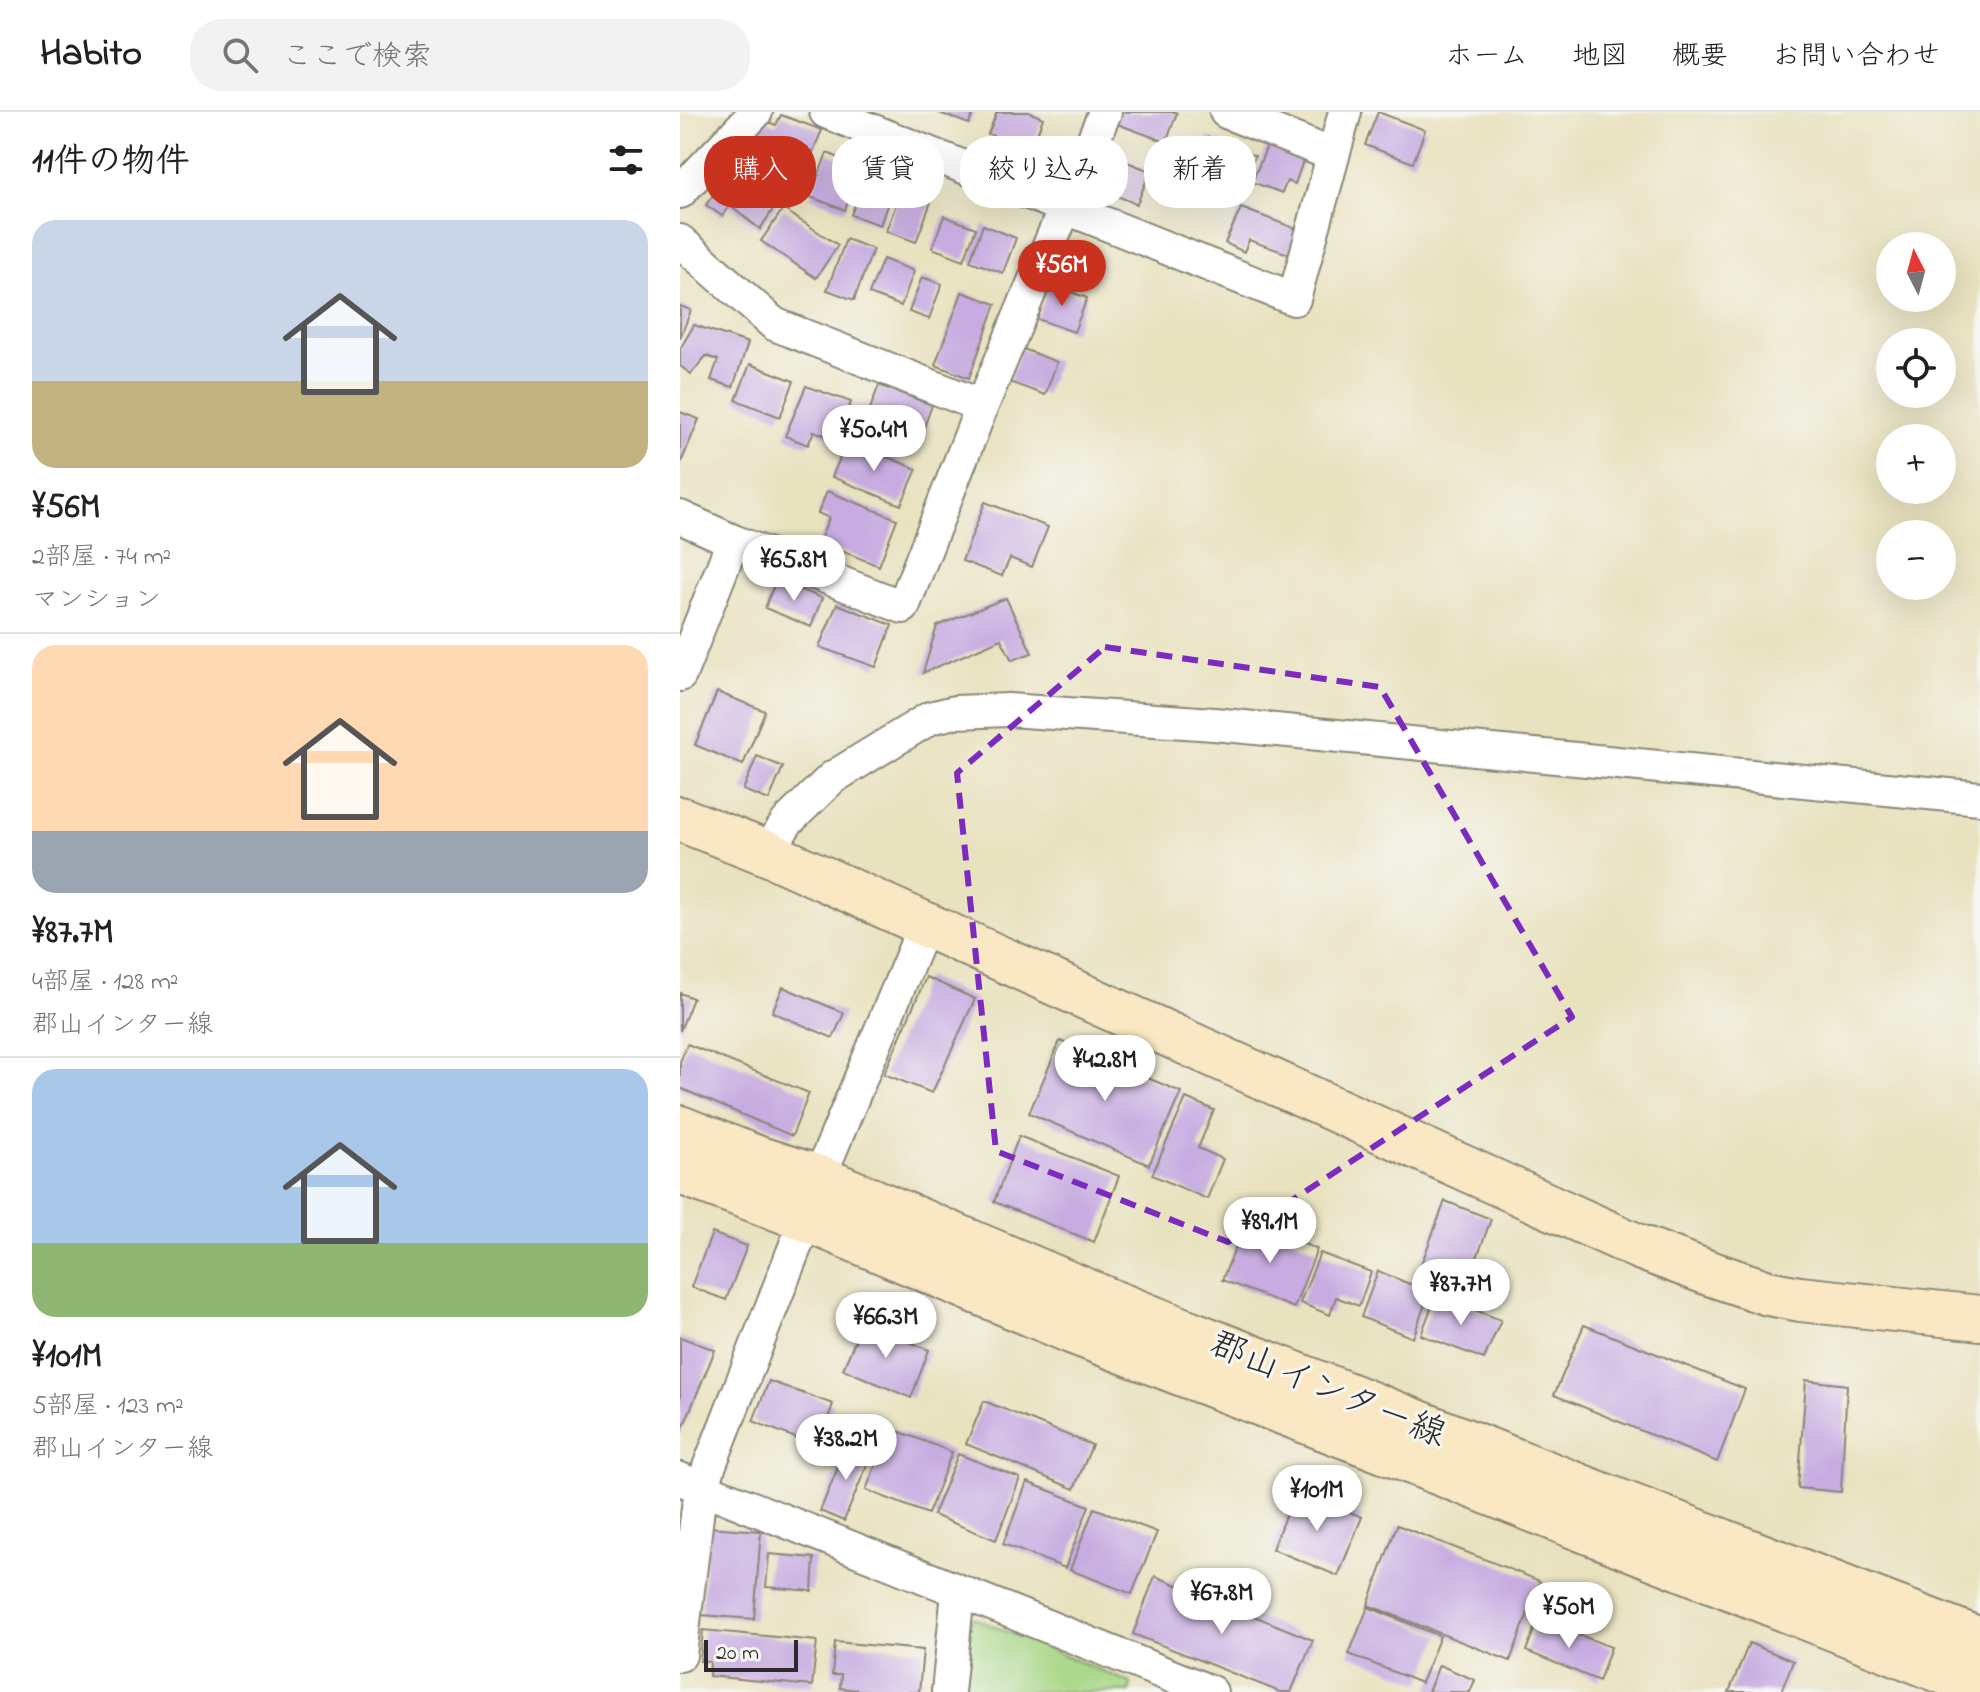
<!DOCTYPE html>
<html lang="ja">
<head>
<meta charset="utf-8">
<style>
	:root { --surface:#fff; --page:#f2f2f2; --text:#202124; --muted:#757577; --line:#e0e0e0; --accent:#c8321e }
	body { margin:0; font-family:"Indie Flower","Klee One",sans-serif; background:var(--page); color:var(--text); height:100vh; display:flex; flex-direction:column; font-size:30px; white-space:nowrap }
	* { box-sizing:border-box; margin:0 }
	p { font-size:26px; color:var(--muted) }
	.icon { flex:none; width:44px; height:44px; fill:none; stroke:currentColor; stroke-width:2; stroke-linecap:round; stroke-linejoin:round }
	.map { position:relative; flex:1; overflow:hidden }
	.panel { display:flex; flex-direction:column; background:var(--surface); width:680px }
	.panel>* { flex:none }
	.hud { position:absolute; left:24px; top:24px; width:760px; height:72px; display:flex; gap:16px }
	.needle { width:52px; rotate:354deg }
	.fabs { position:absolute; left:1196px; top:120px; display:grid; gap:16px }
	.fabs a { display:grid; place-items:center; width:80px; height:80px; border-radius:50%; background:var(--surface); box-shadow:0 8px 32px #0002; font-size:40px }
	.scale { position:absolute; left:24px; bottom:20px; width:94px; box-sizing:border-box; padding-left:8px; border:4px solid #2b2b2b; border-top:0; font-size:22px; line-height:28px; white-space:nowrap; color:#2b2b2b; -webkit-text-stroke:6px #f6f6f2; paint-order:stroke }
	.price { position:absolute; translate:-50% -68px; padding:0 18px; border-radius:28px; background:#fff; color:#222; font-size:26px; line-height:52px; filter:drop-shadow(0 2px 4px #0008) }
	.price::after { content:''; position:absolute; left:50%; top:48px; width:24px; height:18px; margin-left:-12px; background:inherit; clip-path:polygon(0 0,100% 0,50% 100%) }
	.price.selected { background:var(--accent); color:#fff }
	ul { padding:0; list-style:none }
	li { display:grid; align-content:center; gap:16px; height:424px; padding:0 32px }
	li+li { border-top:2px solid var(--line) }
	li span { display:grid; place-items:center; height:248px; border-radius:24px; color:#555 }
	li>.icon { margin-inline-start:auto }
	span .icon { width:144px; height:144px; fill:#fffc; stroke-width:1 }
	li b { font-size:34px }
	h2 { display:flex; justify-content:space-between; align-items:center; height:96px; padding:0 32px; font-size:34px }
	.pill { padding:0 28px; border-radius:32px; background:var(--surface); box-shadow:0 8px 32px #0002; font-size:28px; line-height:72px }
	.pill.selected { background:var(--accent); color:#fff }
	header { display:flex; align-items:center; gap:48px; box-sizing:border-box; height:112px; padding:0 40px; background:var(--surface); border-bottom:2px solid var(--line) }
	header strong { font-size:38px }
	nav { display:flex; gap:44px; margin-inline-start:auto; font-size:28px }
	.search { width:560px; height:72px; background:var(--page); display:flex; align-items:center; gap:20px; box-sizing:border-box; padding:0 28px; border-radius:32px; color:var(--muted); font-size:30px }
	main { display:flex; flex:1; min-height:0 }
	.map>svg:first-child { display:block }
	.green { fill:#a6d684; stroke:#688058; stroke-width:2 }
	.building { fill:#c7abe1 }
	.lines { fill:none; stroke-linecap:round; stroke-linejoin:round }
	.street-casing { stroke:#8a8675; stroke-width:36 }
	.secondary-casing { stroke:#8a8675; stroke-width:48 }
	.street { stroke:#fff; stroke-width:32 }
	.secondary { stroke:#fae7c3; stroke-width:44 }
	.marked { fill:none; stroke:#7b2cbf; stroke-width:6; stroke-dasharray:16 10; stroke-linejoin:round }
	.labels { text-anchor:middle; stroke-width:6; stroke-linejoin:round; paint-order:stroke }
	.street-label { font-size:36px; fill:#2b2b2b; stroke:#f6f6f2 }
</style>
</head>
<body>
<header>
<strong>Habito</strong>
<div class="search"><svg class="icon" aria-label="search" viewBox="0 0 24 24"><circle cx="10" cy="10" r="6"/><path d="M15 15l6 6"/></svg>ここで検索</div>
<nav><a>ホーム</a><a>地図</a><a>概要</a><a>お問い合わせ</a></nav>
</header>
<main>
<section class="panel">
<h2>11件の物件<svg class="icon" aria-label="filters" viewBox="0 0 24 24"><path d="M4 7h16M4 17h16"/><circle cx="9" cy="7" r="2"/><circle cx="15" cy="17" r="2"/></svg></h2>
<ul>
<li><span style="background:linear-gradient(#c9d6e8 65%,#c2b280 0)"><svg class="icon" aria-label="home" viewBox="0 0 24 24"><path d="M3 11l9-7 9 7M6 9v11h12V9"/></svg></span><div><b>¥56M</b><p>2部屋 · 74 m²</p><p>マンション</p></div></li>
<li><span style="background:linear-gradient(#ffd9b3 75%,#9aa5b1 0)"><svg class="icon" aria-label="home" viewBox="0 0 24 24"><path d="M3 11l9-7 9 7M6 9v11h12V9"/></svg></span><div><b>¥87.7M</b><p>4部屋 · 128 m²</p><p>郡山インター線</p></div></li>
<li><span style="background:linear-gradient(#a9c7e8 70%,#8fb573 0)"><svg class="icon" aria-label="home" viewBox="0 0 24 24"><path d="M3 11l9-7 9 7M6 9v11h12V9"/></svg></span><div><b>¥101M</b><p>5部屋 · 123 m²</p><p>郡山インター線</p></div></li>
</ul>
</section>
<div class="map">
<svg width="1300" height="1580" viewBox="0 0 1300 1580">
	<rect width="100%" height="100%" fill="#f6f6f2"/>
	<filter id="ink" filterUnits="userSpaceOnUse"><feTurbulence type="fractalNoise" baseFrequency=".0125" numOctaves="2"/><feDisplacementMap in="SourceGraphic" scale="16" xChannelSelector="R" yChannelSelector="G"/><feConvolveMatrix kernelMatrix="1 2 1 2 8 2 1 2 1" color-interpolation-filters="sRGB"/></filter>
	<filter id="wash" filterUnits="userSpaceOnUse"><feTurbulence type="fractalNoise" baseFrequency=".006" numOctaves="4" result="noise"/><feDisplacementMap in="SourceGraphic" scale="32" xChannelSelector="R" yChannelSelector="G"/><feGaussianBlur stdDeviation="1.8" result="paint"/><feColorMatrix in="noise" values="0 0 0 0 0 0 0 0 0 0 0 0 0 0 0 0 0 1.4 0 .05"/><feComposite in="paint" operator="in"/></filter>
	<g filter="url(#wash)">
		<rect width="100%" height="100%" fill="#e9e2bf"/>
		<path class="green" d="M289,1504L451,1571L450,1580H283Z"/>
		<g id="blocks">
			<path class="building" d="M257,0H294L289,12Z
				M317,0H349L363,6L351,38L308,22Z
				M433,0H495L497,1L486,30L429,9Z
				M698,0L745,18L733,51L685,33Z
				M101,3L142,18L126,56L99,44L97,51L70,39L83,8L96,13Z
				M528,25L575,44L565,70L535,58L531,68L514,62Z
				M589,29L625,43L615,72L607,69L602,81L572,70Z
				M147,41L180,54L165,98L130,85Z
				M427,42L470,59L457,92L414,75Z
				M186,63L214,74L200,113L171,103Z
				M64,67L98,90L80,117L50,94L42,104L26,93L42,70L57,80Z
				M221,79L251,90L236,130L206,119Z
				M561,96L617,117L608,142L569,128L564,140L545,131Z
				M103,97L158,133L136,166L81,129Z
				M264,104L296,116L284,148L252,136Z
				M303,113L336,126L323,161L290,149Z
				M166,127L193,137L174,188L147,178Z
				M203,147L234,159L221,194L189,182Z
				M242,165L262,172L249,207L229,200Z
				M370,172L407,186L394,220L357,207Z
				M282,180L316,192L289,266L255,253Z
				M0,194L11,198L0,226Z
				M14,213L68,231L53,275L31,268L38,248L26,244L11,262L0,254V237Z
				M341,236L377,250L365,283L329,270Z
				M70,252L114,269L100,305L56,288Z
				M199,273L252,293L241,324L187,305Z
				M126,274L171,290L157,328L134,319L128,333L105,324Z
				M0,300L19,307L0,353Z
				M167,329L237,357L221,393L152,365Z
				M147,379L217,407L199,454L139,430L149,406L138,401Z
				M305,390L368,415L352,455L330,446L322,464L282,449Z
				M96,468L142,486L131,515L85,496Z
				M326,486L352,541L332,548L321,527L243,561L257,514Z
				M157,492L212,513L196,555L139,535Z
				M37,580L85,599L63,653L15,633Z
				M77,644L103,655L89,688L63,678Z
				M246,865L295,887L252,981L204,962Z
				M103,875L164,901L153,926L92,900Z
				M0,881L13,886L0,919Z
				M380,929L501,980L469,1053L349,1001Z
				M7,932L129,981L112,1024L0,976V950Z
				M506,986L534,998L518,1036L543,1047L527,1087L472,1063Z
				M339,1024L439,1064L414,1130L314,1090Z
				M765,1089L811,1107L782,1187L735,1169Z
				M566,1110L637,1137L614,1196L542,1168Z
				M32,1121L67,1134L46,1188L11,1175Z
				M640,1141L691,1160L679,1194L656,1185L650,1203L620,1191Z
				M698,1159L749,1180L733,1226L681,1205Z
				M756,1183L821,1208L804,1247L741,1223Z
				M183,1210L249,1238L231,1286L163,1257Z
				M904,1213L1065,1277L1037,1350L874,1283Z
				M0,1225L35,1238L0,1323Z
				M1126,1268L1167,1273L1161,1380L1118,1376Z
				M89,1269L153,1292L138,1335L73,1309Z
				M304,1289L412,1333L394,1377L286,1332Z
				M210,1316L272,1340L248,1402L186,1378Z
				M168,1331L192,1341L164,1409L140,1399Z
				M278,1342L340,1366L316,1428L253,1403Z
				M347,1370L409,1394L385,1456L323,1432Z
				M616,1377L682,1405L658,1464L592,1437Z
				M414,1396L477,1420L452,1482L390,1458Z
				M717,1413L860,1469L830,1549L688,1493Z
				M28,1415L81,1419L74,1507L21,1503Z
				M89,1442L134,1446L132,1479L86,1475Z
				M475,1464L633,1528L611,1580H600L453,1522Z
				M688,1495L760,1524L741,1571L669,1542Z
				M858,1507L931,1535L919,1569L846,1539Z
				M23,1518L137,1529L132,1574L29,1564L30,1550L20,1549Z
				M155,1530L243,1538L239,1580H198L160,1576L161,1563H152Z
				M1069,1531L1113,1549L1101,1580H1049Z
				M759,1553L795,1568L790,1580H748Z"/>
		</g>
	</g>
	<g filter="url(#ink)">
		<use href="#blocks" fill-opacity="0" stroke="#8a8675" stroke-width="2"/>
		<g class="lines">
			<defs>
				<path id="street" d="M146,0L614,187L665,0
					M546,0L653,43
					M0,80L76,0
					M0,129L94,212L302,294
					M0,405L53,429
					M0,563L53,429L223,495L302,294L425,0
					M87,741L107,710L152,666L250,606L275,600L328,598L534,612L1300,686
					M0,1367L531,1580
					M0,1543L18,1396L29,1355L126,1107L139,1066L245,812
					M268,1580L278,1480"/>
				<path id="secondary" d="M0,707L87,741L959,1135L1029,1161L1088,1181L1120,1187L1300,1206
					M0,1016L79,1047L139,1066L437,1192L917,1381L1300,1528
					M0,1060L126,1107L391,1219L699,1337L1300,1574"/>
			</defs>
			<use href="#street" class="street-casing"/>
			<use href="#secondary" class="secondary-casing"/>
			<use href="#street" class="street"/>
			<use href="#secondary" class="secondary"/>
		</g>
	</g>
	<path class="marked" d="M425,535L700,575L892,905L548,1130L316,1039L277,661Z"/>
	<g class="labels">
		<g class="street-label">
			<text transform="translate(649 1275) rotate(22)" y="13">郡山インター線</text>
		</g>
	</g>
</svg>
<div class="fabs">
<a><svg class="needle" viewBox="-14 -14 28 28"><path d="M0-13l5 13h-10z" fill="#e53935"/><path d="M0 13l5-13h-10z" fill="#757577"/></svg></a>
<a><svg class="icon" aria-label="locate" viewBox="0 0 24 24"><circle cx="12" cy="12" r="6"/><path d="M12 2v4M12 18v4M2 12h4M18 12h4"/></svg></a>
<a>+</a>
<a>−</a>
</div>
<div class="scale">20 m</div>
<b class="price selected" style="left:382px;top:196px">¥56M</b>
<b class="price" style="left:194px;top:361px">¥50.4M</b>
<b class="price" style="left:114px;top:491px">¥65.8M</b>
<b class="price" style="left:425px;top:991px">¥42.8M</b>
<b class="price" style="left:590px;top:1153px">¥89.1M</b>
<b class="price" style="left:781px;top:1215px">¥87.7M</b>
<b class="price" style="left:206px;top:1248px">¥66.3M</b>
<b class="price" style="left:166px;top:1370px">¥38.2M</b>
<b class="price" style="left:637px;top:1421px">¥101M</b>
<b class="price" style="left:542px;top:1524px">¥67.8M</b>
<b class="price" style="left:889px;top:1538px">¥50M</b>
<div class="hud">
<a class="pill selected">購入</a>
<a class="pill">賃貸</a>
<a class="pill">絞り込み</a>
<a class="pill">新着</a>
</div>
</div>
</main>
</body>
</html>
